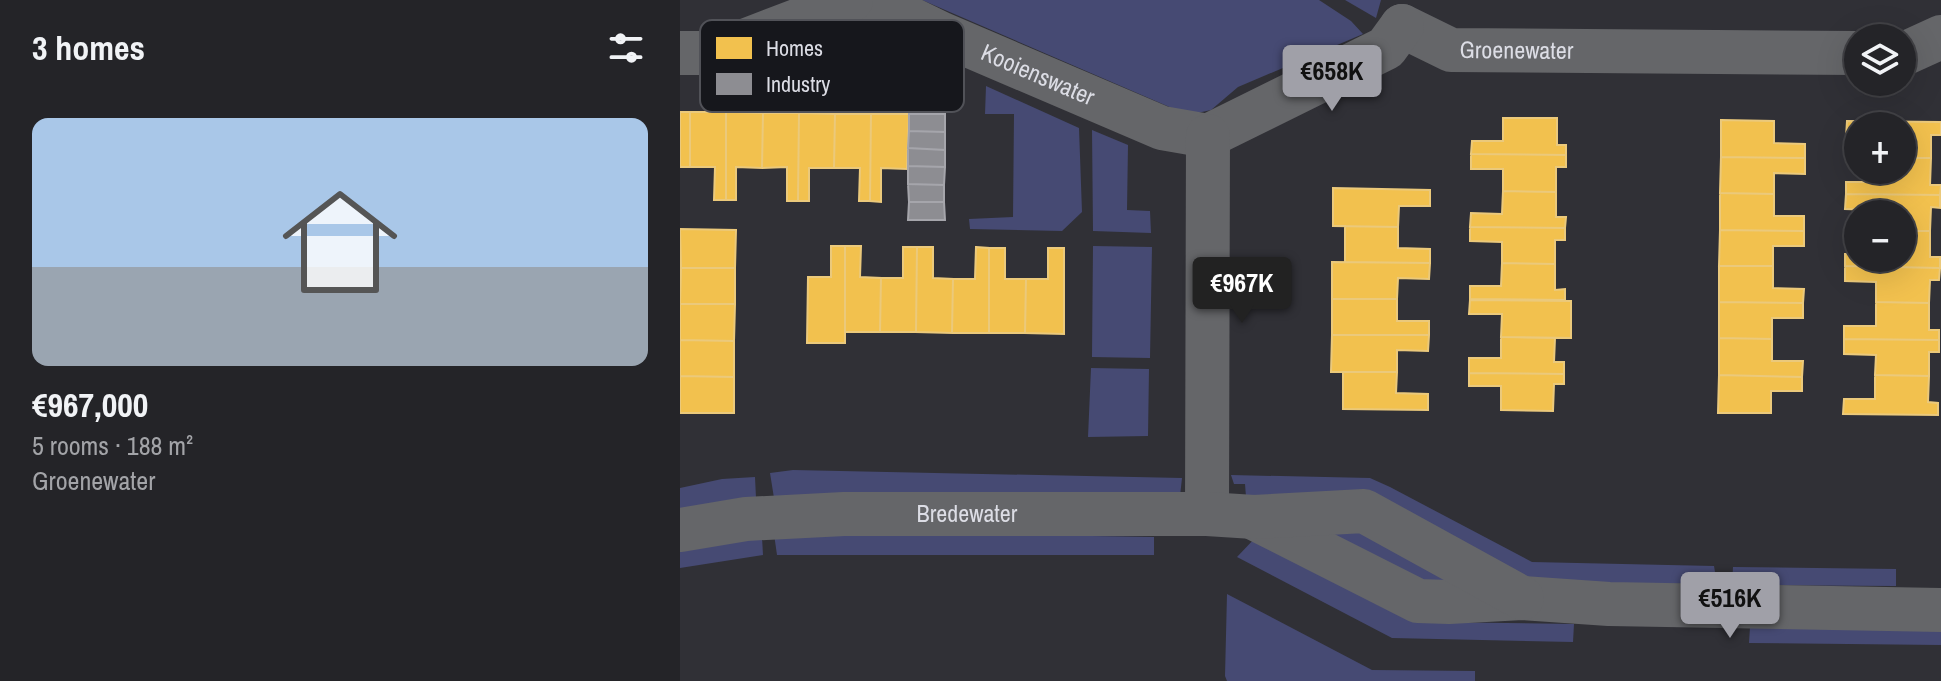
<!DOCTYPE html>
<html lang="en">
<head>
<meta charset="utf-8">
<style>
	:root { --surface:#242428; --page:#303034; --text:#f1f3f6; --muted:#a3a4a8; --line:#414145; --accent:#a0a0a8 }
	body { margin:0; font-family:"Archivo Narrow",sans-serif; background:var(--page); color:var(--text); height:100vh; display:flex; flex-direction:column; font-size:30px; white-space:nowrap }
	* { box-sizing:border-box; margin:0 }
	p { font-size:26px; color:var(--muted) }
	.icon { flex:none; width:44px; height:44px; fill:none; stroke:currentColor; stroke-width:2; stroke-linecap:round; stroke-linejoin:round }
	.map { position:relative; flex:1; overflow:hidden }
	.sheet { display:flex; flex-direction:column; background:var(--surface); width:680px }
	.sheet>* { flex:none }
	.buttons { position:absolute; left:1164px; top:24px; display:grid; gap:16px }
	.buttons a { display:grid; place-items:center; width:72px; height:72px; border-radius:50%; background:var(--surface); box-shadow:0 8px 32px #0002,0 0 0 2px var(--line); font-size:40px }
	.price { position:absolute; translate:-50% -68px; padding:0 18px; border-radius:8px; background:var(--accent); color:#111; font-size:26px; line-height:52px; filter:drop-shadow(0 2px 4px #0008) }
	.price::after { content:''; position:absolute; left:50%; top:48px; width:24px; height:18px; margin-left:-12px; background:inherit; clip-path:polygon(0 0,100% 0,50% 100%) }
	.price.current { background:#222; color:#fff }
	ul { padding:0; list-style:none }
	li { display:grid; align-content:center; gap:16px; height:424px; padding:0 32px }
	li+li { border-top:2px solid var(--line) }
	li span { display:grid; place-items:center; height:248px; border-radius:16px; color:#555 }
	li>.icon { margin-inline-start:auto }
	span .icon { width:144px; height:144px; fill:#fffc; stroke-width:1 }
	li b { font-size:34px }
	h2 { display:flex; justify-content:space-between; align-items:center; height:96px; padding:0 32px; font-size:34px }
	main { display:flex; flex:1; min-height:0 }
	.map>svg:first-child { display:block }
	.green { fill:#464a73 }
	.homes { fill:#f2c14e; stroke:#ebc97b; stroke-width:2 }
	.industry { fill:#8d8d92; stroke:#a5a5ab; stroke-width:2 }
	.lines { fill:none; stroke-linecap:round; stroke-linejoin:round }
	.minor { stroke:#656669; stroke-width:44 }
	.labels { text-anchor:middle; stroke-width:8; stroke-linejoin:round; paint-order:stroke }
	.street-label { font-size:24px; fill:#dcdde5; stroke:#16171c }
	.key { fill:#16171c; stroke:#515258; stroke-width:2 }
	.key-label { font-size:22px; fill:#dcdde5 }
</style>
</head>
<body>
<main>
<section class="sheet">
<h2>3 homes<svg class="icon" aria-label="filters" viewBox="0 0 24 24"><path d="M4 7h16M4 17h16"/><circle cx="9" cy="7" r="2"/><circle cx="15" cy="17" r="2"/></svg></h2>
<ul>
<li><span style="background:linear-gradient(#a9c7e8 60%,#9aa5b1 0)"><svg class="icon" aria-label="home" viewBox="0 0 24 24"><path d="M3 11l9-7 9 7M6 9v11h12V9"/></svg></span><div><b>€967,000</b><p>5 rooms · 188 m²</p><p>Groenewater</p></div></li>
</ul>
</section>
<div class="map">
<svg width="1261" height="681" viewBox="0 0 1261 681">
	<rect width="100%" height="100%" fill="#303036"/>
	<path class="green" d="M242,0H639L671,21L683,34L558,87L531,110L508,115Z
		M665,0H701L696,18Z
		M306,86L399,128L402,212L382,231L290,229L289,219L333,217L334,114H305Z
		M412,130L448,145L447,210L470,211L471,233L413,231Z
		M413,246L472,247L470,358L412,357Z
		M411,368L469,369L468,436L408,437Z
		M113,470L502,478L500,496L94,498L90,473Z
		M551,475L690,478L710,487L852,562L1034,566L1037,584L840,583L566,497L565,484H554Z
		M75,477L76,498L0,510V488L42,479Z
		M636,531H685L790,589L745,591Z
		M179,532L474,537V555H97L94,534Z
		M82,537L83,555L0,568V550Z
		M576,537L745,622L894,624L893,642L712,638L557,557Z
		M1053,567L1216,569V586L1052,585Z
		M547,594L692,670L795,671V681H547L545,676Z
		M1070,627L1261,628V645L1069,643Z"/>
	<path class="homes" d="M0,112H10V167H0Z
		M10,112H46V200H34L35,167H10Z
		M46,112L83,113L82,168L56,167V200H46Z
		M83,113H119L118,201H107V167L82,168Z
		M119,113L155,114L154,168H129V201H118Z
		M155,114H191L190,201H179L180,168H154Z
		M191,114H229L227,169L201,168V202L190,201Z
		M823,118H877V145H886V155L791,154L792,141H823Z
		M1041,120L1094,121V143L1125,144V158L1041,157Z
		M1167,121L1261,122V135H1251V158H1222V126H1178V137H1166Z
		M791,154L886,155V167H876V192L823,191V169H791Z
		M1041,157L1125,158V174L1094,173V194L1040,193Z
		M1222,158H1251L1250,185H1261L1260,195L1166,194V182H1197L1198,170H1222Z
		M653,188L750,190V206H719L718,227L653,226Z
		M823,191L876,192V217H886L885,228L790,227L791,213L822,214Z
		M1040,193L1094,194V216H1124V231L1040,230Z
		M1166,194L1260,195V208L1251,207L1250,231H1222V214H1197V210L1165,209Z
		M653,226L718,227V248L750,249V263L665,262V226Z
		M790,227L885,228V240H875V264L822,263V242L790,241Z
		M0,229L56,230L55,268H1Z
		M1040,230L1124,231V246H1093V266H1039Z
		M1222,231H1250V257H1260V268L1165,266V254H1178V258H1222Z
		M151,246H165V343H127L128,277H151Z
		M165,246H181L180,277L201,278L200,332H165Z
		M223,247H237L236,332H200L201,278H223Z
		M237,247H253V278L273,279L272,333L236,332Z
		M296,247L309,248V333H272L273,279H295Z
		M309,248H325V279H346L345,333H309Z
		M368,248H384V334L345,333L346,279H368Z
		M652,262L750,263L749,279L718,278L717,299H652Z
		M822,263L875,264V290L885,289V300L790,299V286H821Z
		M1039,266H1093V288L1124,289L1123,303L1039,302Z
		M1165,266L1260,268L1259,280H1250L1249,303L1196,302V282L1165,281Z
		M1,268H55V304H0Z
		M652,299H717V321H749V335H652Z
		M790,300L891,301V338L821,337L822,314H789Z
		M1039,302L1123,303V318H1092V339L1039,338Z
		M1196,302L1249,303V330H1259V340L1164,339V326H1196Z
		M0,304H55L54,341L0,340Z
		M652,335H749L748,351L717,350V372H651Z
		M821,337L875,338L874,362H884V374L789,373V358H821Z
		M1039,338L1092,339V361H1123L1122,377L1039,375Z
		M1164,339L1259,340V352H1249V376L1195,375L1196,355L1164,354Z
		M0,340L54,341V377L0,376Z
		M663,372H717L716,393L748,394V410L663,409Z
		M789,373L884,374V384H874L873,411L821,410V386H789Z
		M1039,375L1122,377V391H1091V413H1038Z
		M1195,375L1249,376L1248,402L1258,403V415L1163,414L1164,399H1195Z
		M0,376L54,377V413H0Z"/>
	<path class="industry" d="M229,114H265V132L229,131Z
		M229,131L265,132V150L228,148Z
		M228,148L265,150V167L228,166Z
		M228,166L265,167L264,185L228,184Z
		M228,184L264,185V202H229Z
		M229,202H264L265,220H228Z"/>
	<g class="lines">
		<g class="minor">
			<path id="s1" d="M192,0L262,34L482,128L528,136"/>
			<path id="s2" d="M722,26L771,50L1178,53"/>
			<path d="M0,53H33L171,0"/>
			<path d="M1222,53H1226L1261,37"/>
			<path d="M528,136L706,48L722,26"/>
			<path d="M527,514L528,136"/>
			<path d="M576,519L738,601L769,602L842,598L929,604L1261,610"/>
			<path id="s3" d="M0,530L66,519L164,514H527L574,517L684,511L842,598"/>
		</g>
	</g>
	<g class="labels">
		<g class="street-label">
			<text dy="8" stroke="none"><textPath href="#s2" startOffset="120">Groenewater</textPath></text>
			<text dy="8" stroke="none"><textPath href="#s1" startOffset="182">Kooienswater</textPath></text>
			<text dy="8" stroke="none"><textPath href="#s3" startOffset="288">Bredewater</textPath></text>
		</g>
	</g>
	<rect x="20" y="20" width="264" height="92" rx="12" class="key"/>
	<rect x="36" y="37" width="36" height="22" fill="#f2c14e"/>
	<rect x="36" y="73" width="36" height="22" fill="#8d8d92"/>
	<g class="key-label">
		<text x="86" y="56">Homes</text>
		<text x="86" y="92">Industry</text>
	</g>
</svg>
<div class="buttons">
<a><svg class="icon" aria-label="layers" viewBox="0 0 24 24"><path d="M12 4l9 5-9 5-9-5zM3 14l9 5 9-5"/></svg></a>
<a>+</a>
<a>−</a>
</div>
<b class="price" style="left:652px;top:113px">€658K</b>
<b class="price current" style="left:562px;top:325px">€967K</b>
<b class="price" style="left:1050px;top:640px">€516K</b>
</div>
</main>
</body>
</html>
